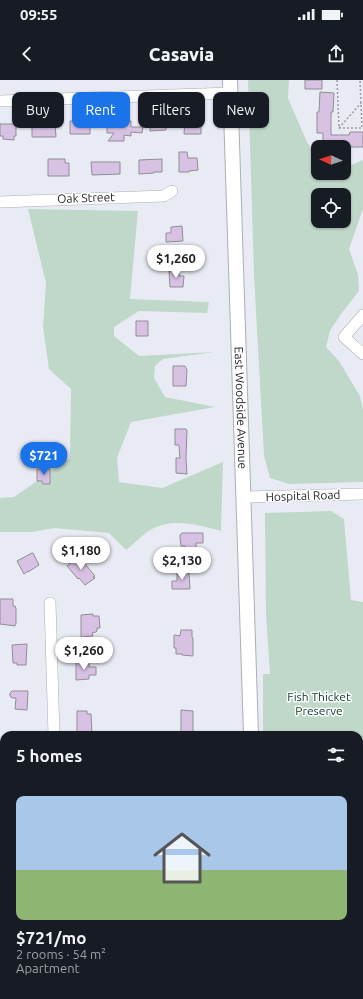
<!DOCTYPE html>
<html lang="en">
<head>
<meta charset="utf-8">
<style>
	:root { --surface:#171b24; --page:#20242c; --text:#f1f3f6; --muted:#9ea1a6; --accent:#1a73e8 }
	body { margin:0; font-family:Ubuntu,sans-serif; background:var(--page); color:var(--text); height:100vh; display:flex; flex-direction:column; font-size:15px; white-space:nowrap }
	* { box-sizing:border-box; margin:0 }
	p { font-size:13px; color:var(--muted) }
	.icon { flex:none; width:22px; height:22px; fill:none; stroke:currentColor; stroke-width:2; stroke-linecap:round; stroke-linejoin:round }
	.map { position:relative; flex:1; overflow:hidden }
	.side { position:absolute; left:0px; top:651px; width:363px; height:268px; display:flex; flex-direction:column; background:var(--surface); border-radius:12px 12px 0 0; box-shadow:0 1px 3px #0004 }
	.side>* { flex:none }
	.banner { position:absolute; left:12px; top:12px; width:339px; height:36px; display:flex; gap:8px }
	.needle { width:26px; rotate:273deg }
	.controls { position:absolute; left:311px; top:60px; display:grid; gap:8px }
	.controls a { display:grid; place-items:center; width:40px; height:40px; border-radius:8px; background:var(--surface); box-shadow:0 1px 3px #0004; font-size:20px }
	.price { position:absolute; translate:-50% -34px; padding:0 9px; border-radius:14px; background:#fff; color:#222; font-size:13px; line-height:26px; filter:drop-shadow(0 1px 2px #0008) }
	.price::after { content:''; position:absolute; left:50%; top:24px; width:12px; height:9px; margin-left:-6px; background:inherit; clip-path:polygon(0 0,100% 0,50% 100%) }
	.price.current { background:var(--accent); color:#fff }
	ul { padding:0; list-style:none }
	li { display:grid; align-content:center; gap:8px; height:212px; padding:0 16px }
	li span { display:grid; place-items:center; height:124px; border-radius:8px; color:#555 }
	li>.icon { margin-inline-start:auto }
	span .icon { width:72px; height:72px; fill:#fffc; stroke-width:1 }
	li b { font-size:17px }
	h2 { display:flex; justify-content:space-between; align-items:center; height:48px; padding:0 16px; font-size:17px }
	.chip { padding:0 14px; border-radius:8px; background:var(--surface); box-shadow:0 1px 3px #0004; font-size:14px; line-height:36px }
	.chip.current { background:var(--accent); color:#fff }
	.status { display:flex; justify-content:space-between; align-items:center; height:28px; padding:0 20px; background:var(--surface); direction:ltr }
	.status svg { height:11px; fill:currentColor }
	header { display:flex; justify-content:space-between; align-items:center; height:52px; padding:0 16px; background:var(--surface); font-size:18px; font-weight:800 }
	.map>svg:first-child { display:block }
	.green { fill:#c0d8ca; fill-rule:evenodd }
	.building { fill:#d7c2e4; stroke:#918d94 }
	.lines { fill:none; stroke-linecap:round; stroke-linejoin:round }
	.minor-casing { stroke:#acaeb6; stroke-width:12 }
	.major-casing { stroke:#acaeb6; stroke-width:16 }
	.path { stroke:#9b9ca2; stroke-width:1.5; stroke-dasharray:2 2; stroke-linecap:butt }
	.minor { stroke:#fff; stroke-width:11 }
	.major { stroke:#fff; stroke-width:14 }
	.labels { text-anchor:middle; stroke-width:3; stroke-linejoin:round; paint-order:stroke }
	.street-label { font-size:12px; fill:#1e1f21; stroke:#fff }
	.park-label { font-size:12px; fill:#10412a; stroke:#fff }
</style>
</head>
<body>
<div class="status"><b>09:55</b><svg viewBox="0 0 49 12"><path d="M0 12V9h3v3zM5 12V6h3v6zM10 12V3h3v9zM15 12V0h3v12zM26 1h20v11H26zM47 4h2v5h-2z"/></svg></div>
<header><svg class="icon" aria-label="back" viewBox="0 0 24 24"><path d="M15 5l-7 7 7 7"/></svg>Casavia<svg class="icon" aria-label="share" viewBox="0 0 24 24"><path d="M12 15V3M7 8l5-5 5 5M5 13v7h14v-7"/></svg></header>
<div class="map">
<svg width="363" height="919" viewBox="0 0 363 919">
	<rect width="100%" height="100%" fill="#e9ebf4"/>
	<path class="green" d="M248,0H289L288,18L307,62L318,81V93H344V88L363,80V129L349,169L358,195L359,211L341,234L330,251L326,267L339,281L360,316L363,330V402L289,404L270,398L264,376L254,196ZM318,115H344V141H318Z
		M28,129L138,131L130,219L209,222L207,233L139,231L114,247V256L139,276L215,272L163,279L155,286L154,298L165,317L215,327L131,342L117,378L119,402L162,408L223,382L221,451C198,445 173,437 150,450C142,455 134,464 126,470L109,453L54,448L32,452H0V418L14,417L70,378L71,309L49,289L43,247L46,203Z
		M331,431L344,439L351,520L363,522V919H267V915H359V655H263V594H270L266,534L265,433Z
		M123,915H176V919H118Z"/>
	<path class="building" d="M305,0H322V9H305Z
		M320,12L334,13L333,32H331V55H349L350,52H363V67H323V53H317V32H319Z
		M166,38V50L150,51V39Z
		M185,38H196V41H201V54H184Z
		M70,41H86L87,42H90V54H70Z
		M120,41H131V47H143L142,53L131,52V56L124,55V61H108L114,53H107V43H120Z
		M46,43V44H55L56,57H32V44Z
		M0,44H16V56H14V60L3,59V56H0Z
		M179,72H187L188,78H197L198,90L189,91V92H179Z
		M48,79H65V83H69V96H48Z
		M162,79V92H154V93L139,94V80Z
		M91,82H120V94L92,95Z
		M182,146L183,161L166,162V153H171V147Z
		M169,191H179V196H184L183,207H170Z
		M136,241H148V256H136Z
		M173,286H185L187,290L186,306H173Z
		M175,349H186L187,350L186,378L187,394L176,393V378H180L179,365H175Z
		M37,389H50V404H43L42,401H37Z
		M182,453H203V463H196V473H185V466H181L180,458V455Z
		M32,473H33L39,485L28,492V491L24,494L17,481Z
		M78,477L80,480L81,479L95,496L93,497L95,498L85,505L79,498L78,499L67,486Z
		M185,491V493H189L190,509H172V501H177V493Z
		M0,519H13V526H15L16,529V544H15V546L0,544Z
		M93,534V536H99L100,548H97V551L96,552L92,553L93,556L81,557V535Z
		M181,550H192V557L193,558V576L182,575V574H176V568H174V555L180,556Z
		M27,564L26,585H17V583H13L12,565Z
		M76,582H89V587H96V595H89V599L76,600Z
		M12,611H28L27,630L15,629L16,618H12L10,616V613Z
		M181,630L193,631V655H181Z
		M77,631H87V634H91L92,654H77Z"/>
	<g class="lines">
		<defs>
			<path id="minor" d="M0,21L231,13
				M0,122L164,116L172,111
				M363,235L344,257L363,274
				M243,417L363,414
				M50,523L54,655
				M0,820H4"/>
			<g id="major">
				<path id="s1" d="M230,0L251,655"/>
				<path d="M259,915V919"/>
			</g>
		</defs>
		<use href="#minor" class="minor-casing"/>
		<use href="#major" class="major-casing"/>
		<path class="path" d="M337,0L339,48H362L360,0
			M339,48L361,23"/>
		<use href="#minor" class="minor"/>
		<use href="#major" class="major"/>
	</g>
	<g class="labels">
		<g class="street-label">
			<text transform="translate(86 118) rotate(-2)" y="4">Oak Street</text>
			<text dy="4" stroke="none"><textPath href="#s1" startOffset="328">East Woodside Avenue</textPath></text>
			<text transform="translate(303 416) rotate(-2)" y="4">Hospital Road</text>
		</g>
		<g class="park-label">
			<text x="319" y="621">Fish Thicket<tspan x="319" dy="14">Preserve</tspan></text>
		</g>
	</g>
</svg>
<div class="controls">
<a><svg class="needle" viewBox="-14 -14 28 28"><path d="M0-13l5 13h-10z" fill="#e53935"/><path d="M0 13l5-13h-10z" fill="#9ea1a6"/></svg></a>
<a><svg class="icon" aria-label="locate" viewBox="0 0 24 24"><circle cx="12" cy="12" r="6"/><path d="M12 2v4M12 18v4M2 12h4M18 12h4"/></svg></a>
</div>
<b class="price" style="left:176px;top:199px">$1,260</b>
<b class="price current" style="left:44px;top:396px">$721</b>
<b class="price" style="left:81px;top:491px">$1,180</b>
<b class="price" style="left:182px;top:501px">$2,130</b>
<b class="price" style="left:84px;top:591px">$1,260</b>
<div class="banner">
<a class="chip">Buy</a>
<a class="chip current">Rent</a>
<a class="chip">Filters</a>
<a class="chip">New</a>
</div>
<section class="side">
<h2>5 homes<svg class="icon" aria-label="filters" viewBox="0 0 24 24"><path d="M4 7h16M4 17h16"/><circle cx="9" cy="7" r="2"/><circle cx="15" cy="17" r="2"/></svg></h2>
<ul>
<li><span style="background:linear-gradient(#a9c7e8 60%,#8fb573 0)"><svg class="icon" aria-label="home" viewBox="0 0 24 24"><path d="M3 11l9-7 9 7M6 9v11h12V9"/></svg></span><div><b>$721/mo</b><p>2 rooms · 54 m²</p><p>Apartment</p></div></li>
</ul>
</section>
</div>
</body>
</html>
